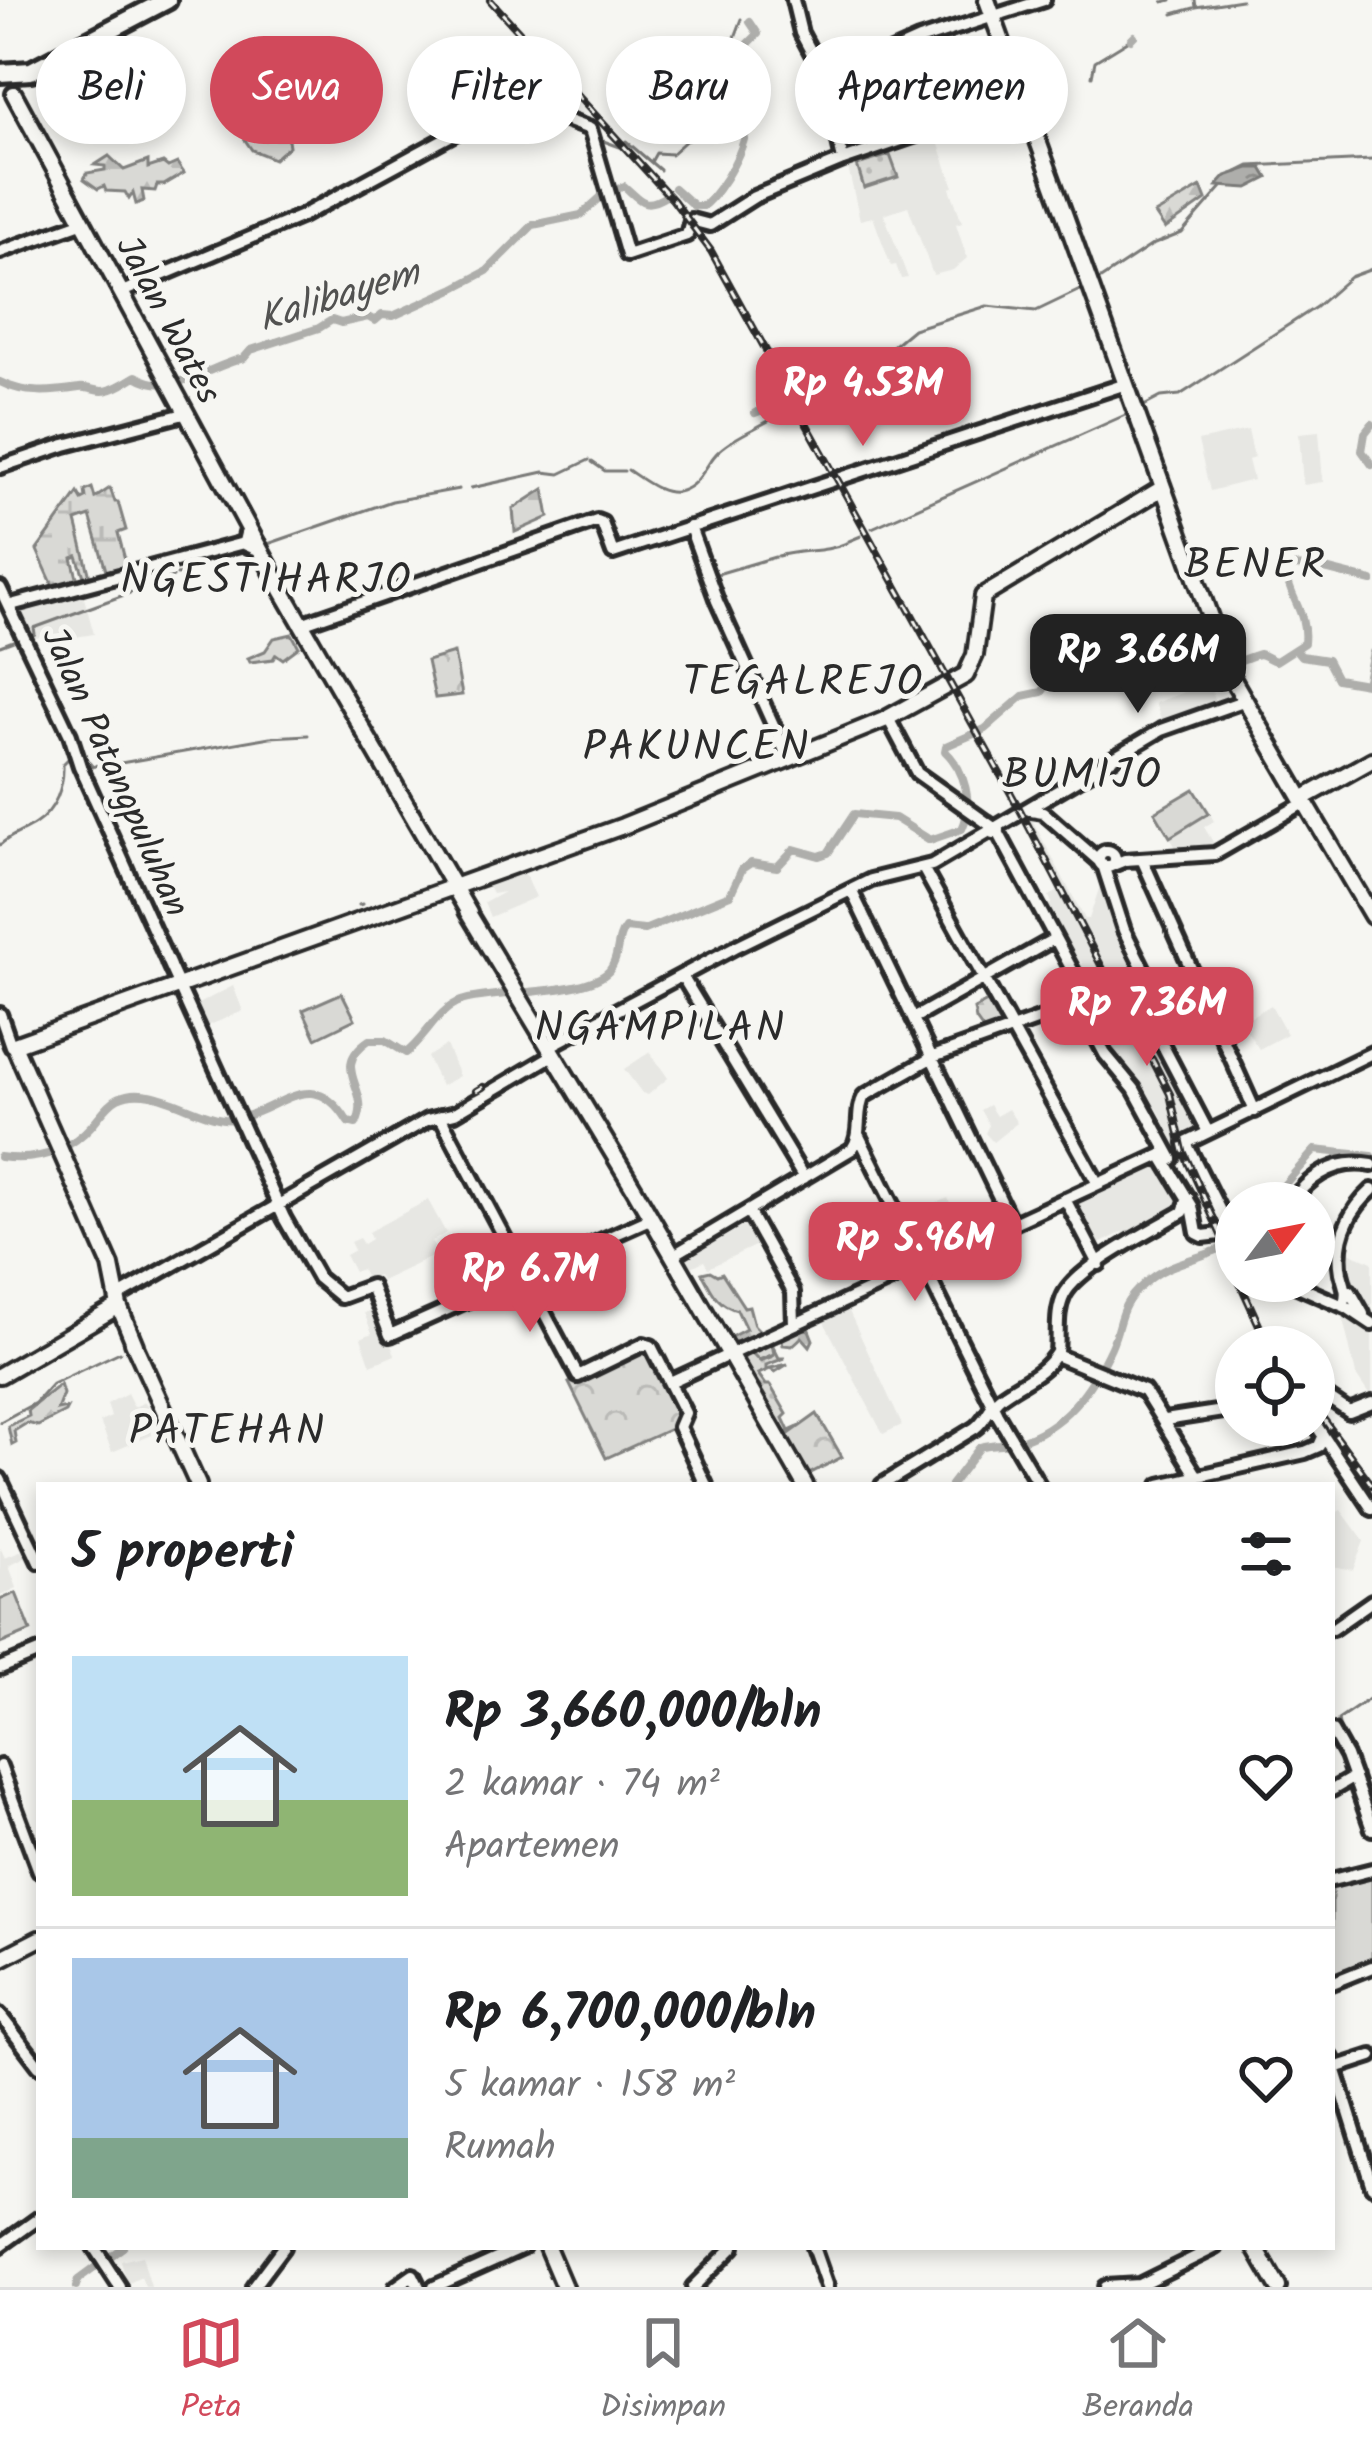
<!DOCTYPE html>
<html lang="id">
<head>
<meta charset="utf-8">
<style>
	:root { --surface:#fff; --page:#f2f2f2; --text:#202124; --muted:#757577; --line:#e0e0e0; --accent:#d1495b }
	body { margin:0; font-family:Kalam,sans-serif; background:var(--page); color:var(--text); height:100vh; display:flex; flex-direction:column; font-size:45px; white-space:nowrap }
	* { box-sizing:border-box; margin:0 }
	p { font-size:39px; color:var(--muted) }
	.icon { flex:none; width:66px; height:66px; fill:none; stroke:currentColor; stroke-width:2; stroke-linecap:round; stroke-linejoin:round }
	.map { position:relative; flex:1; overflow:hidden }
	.sheet { position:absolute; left:36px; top:1482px; width:1299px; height:768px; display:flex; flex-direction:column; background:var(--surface); border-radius:0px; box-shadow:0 6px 18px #0003 }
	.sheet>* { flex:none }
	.banner { position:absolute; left:36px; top:36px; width:1302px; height:108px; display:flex; gap:24px }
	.needle { width:78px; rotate:58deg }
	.buttons { position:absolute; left:1215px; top:1182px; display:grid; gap:24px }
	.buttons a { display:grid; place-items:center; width:120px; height:120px; border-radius:50%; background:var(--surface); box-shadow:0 6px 18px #0003; font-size:60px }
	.price { position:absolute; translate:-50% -102px; padding:0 27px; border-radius:24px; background:var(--accent); color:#fff; font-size:39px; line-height:78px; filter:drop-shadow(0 3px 6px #0008) }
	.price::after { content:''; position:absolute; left:50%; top:72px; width:36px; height:27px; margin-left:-18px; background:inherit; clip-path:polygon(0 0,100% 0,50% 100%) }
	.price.selected { background:#222; color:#fff }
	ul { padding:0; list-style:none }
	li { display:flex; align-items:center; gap:36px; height:300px; padding:0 36px }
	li+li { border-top:3px solid var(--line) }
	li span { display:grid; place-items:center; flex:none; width:336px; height:240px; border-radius:0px; color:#555 }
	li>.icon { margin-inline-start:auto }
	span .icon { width:144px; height:144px; fill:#fffc; stroke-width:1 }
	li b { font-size:51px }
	h2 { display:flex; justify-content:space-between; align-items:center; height:144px; padding:0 36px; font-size:51px }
	.pill { padding:0 42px; border-radius:54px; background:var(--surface); box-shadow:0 6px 18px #0003; font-size:42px; line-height:108px }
	.pill.selected { background:var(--accent); color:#fff }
	.tabs { display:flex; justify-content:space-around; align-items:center; height:168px; border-top:3px solid var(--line); background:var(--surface); font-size:33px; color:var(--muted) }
	.tabs a { display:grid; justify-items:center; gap:6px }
	.tabs .selected { color:var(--accent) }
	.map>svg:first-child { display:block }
	.built { fill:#e7e7e3 }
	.grass { fill:url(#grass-dots); stroke:#828280; stroke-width:3 }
	.forest { fill:url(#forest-firs); stroke:#828280; stroke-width:3 }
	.wetland { fill:url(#wetland-marsh); stroke:#828280; stroke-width:3 }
	.park { fill:url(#park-crowns); stroke:#828280; stroke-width:3 }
	.garden { fill:#d9d9d5; stroke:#828280; stroke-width:3 }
	.water { fill:url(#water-ripples); stroke:#7a7a78; stroke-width:3 }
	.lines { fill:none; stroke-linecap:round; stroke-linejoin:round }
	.stream { stroke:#7a7a78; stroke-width:3 }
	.canal { stroke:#aeaeab; stroke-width:6 }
	.river { stroke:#aeaeab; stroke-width:8 }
	.secondary-casing { stroke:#2b2b2b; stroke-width:20 }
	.primary-casing { stroke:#2b2b2b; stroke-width:22 }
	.highway-casing { stroke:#2b2b2b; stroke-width:26 }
	.secondary { stroke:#f6f6f2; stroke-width:10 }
	.primary { stroke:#f6f6f2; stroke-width:14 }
	.highway { stroke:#f6f6f2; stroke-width:16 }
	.rail-casing { stroke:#2b2b2b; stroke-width:8 }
	.rail { stroke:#f6f6f2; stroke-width:3; stroke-dasharray:9; stroke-linecap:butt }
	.labels { text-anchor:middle; stroke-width:10; stroke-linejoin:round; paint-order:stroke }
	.street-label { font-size:36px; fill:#2b2b2b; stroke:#f6f6f2 }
	.water-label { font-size:39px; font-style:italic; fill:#525251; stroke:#f6f6f2 }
	.quarter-label { font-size:42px; letter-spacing:3px; fill:#2b2b2b; stroke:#f6f6f2 }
</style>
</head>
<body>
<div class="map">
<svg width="1372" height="2287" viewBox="0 0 1372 2287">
	<defs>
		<pattern id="grass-dots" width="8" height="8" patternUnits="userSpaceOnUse" patternTransform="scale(3)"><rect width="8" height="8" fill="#d9d9d5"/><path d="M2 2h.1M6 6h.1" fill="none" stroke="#babab7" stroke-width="1.8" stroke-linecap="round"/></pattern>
		<pattern id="forest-firs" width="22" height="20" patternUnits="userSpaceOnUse" patternTransform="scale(3)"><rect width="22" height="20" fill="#d9d9d5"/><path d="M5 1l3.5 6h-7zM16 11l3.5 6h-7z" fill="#babab7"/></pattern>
		<pattern id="wetland-marsh" width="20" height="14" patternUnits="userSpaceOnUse" patternTransform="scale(3)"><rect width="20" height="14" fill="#d9d9d5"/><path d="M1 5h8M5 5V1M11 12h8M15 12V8" fill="none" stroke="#babab7"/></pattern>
		<pattern id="park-crowns" width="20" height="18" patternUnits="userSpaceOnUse" patternTransform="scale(3)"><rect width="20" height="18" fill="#d9d9d5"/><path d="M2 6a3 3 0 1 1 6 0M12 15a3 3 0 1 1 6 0" fill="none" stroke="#babab7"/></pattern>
		<pattern id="water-ripples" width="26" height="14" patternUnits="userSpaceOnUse" patternTransform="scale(3)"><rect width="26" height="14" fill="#aeaeab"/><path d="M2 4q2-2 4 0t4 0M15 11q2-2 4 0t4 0" fill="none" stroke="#8e8e8b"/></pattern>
	</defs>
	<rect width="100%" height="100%" fill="#f6f6f2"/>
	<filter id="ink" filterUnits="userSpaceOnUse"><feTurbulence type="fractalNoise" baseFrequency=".00833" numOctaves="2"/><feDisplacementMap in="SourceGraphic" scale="24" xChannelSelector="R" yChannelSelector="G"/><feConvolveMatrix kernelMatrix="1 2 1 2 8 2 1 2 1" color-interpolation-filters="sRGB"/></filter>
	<g filter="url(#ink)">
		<path class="built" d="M1022,104L1033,134L1004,144L995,112Z
			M935,133L954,187L950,188L962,222L956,224L967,258L953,270L933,275L908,206L884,214L908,278L901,279L896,265L891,266L873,217L860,220L847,163Z
			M1248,430L1254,458L1248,460L1253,480L1210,491L1198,441Z
			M1319,431L1323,482L1303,485L1299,433Z
			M81,587L94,634L51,641L49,635L27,640L14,614L71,596L70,590Z
			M1208,683L1217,704L1163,725L1155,703Z
			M1029,814L1085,919H1089L1100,886L1106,884L1145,977L1140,982L1204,1128L1181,1140L1221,1226L1217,1227L1157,1108L1149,1111L1095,1027L1086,997L1092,994L1081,971L1082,963L1058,935L1045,908L1052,903L1049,896L1057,892L1051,872L1023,818Z
			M1210,814L1214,821L1204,827L1216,847L1210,851L1177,850L1170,837Z
			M521,866L536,897L490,917L484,903L504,892L492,894L484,878Z
			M233,986L243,1011L205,1027L196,1005Z
			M1271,1005L1287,1034L1259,1049L1241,1022Z
			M446,1045L459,1076L441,1086L427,1057Z
			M650,1052L668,1078L648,1095L642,1093L624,1069Z
			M989,1105L996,1116L1008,1109L1017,1123L993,1142L985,1133L989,1125L980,1110Z
			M1163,1160L1185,1201L1182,1210L1129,1240L1123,1232L1093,1247L1070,1203Z
			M948,1198L957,1219L926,1233L916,1211Z
			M428,1200L446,1233L431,1242L438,1254L381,1281L378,1275L367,1280L361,1269L354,1272L345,1255L354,1250L350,1242L359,1238L363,1244L371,1239L368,1232Z
			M753,1220L763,1242L708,1268L704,1261L685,1270L678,1256L712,1235L718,1241Z
			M1346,1251L1372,1262V1399L1356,1375L1343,1319L1352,1289Z
			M847,1307L902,1425L883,1434L822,1318Z
			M376,1308L395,1355L371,1365L361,1338L372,1333L364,1313Z
			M127,1393L134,1407L145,1402L150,1411L159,1407L161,1413L151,1418L152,1435L112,1452L100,1422L111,1417L107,1404Z
			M1341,1510L1364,1541L1353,1570L1332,1566V1515Z
			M0,1547L5,1558L30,1548L33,1554L9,1566L17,1588L0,1596Z
			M142,2256L151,2287H145L141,2277L127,2284L121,2261Z"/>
		<path class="grass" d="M890,155L898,177L864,188L857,165Z
			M772,1344L779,1358H785L766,1365V1369L788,1364L775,1372L770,1369L758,1374L766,1385H770L787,1414L783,1418L789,1431L798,1427L783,1434L740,1365L747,1353L752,1352L760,1361L771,1357Z"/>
		<path class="forest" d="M284,116L289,146L274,159L252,150L245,140L253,135L256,139L266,140L274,126L273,117Z
			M109,156L124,170L148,161V168L163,163L168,167L177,163L184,173L164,185H157L155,191L142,190L144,201L136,204L133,193L129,199L125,192L106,191L104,186L98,189L84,179L87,173L105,170V166L95,165Z
			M1201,187L1206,200L1165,229L1155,214Z
			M544,489L549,517L515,532L513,509Z
			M292,634L299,647L283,659L276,654L273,659L250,662L248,658L265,651L274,638Z
			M993,999L1008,1026L986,1034L976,1020L974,1009Z
			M710,1271L717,1275L722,1273L744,1307L749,1306L754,1325L762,1333L742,1342L725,1340L746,1329L737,1310C716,1305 711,1289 702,1273Z
			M797,1327L809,1330L813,1340L810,1346L802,1337L792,1346L783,1345L782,1340L772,1344L774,1354L759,1360L752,1353L760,1343L769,1344Z
			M60,1384L63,1394L57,1410L67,1408L65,1412L38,1426L27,1423L14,1431L16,1443L12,1445L8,1426L29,1416L28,1410Z"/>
		<path class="wetland" d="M92,488L95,498L110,488L115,502H118L126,530L118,533L128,571L108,577L90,516L76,521L91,581L86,582L77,556L72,558L79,585L55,590L37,550L78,493L82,500L86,498L85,491Z"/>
		<path class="park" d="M454,653L462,695L435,698L427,661Z
			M645,1346L683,1413L679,1425L606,1458L569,1383Z
			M817,1414L842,1457L807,1475L782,1439Z"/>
		<path class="garden" d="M1194,789L1209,813L1170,837L1155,812Z
			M342,993L355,1019L316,1038L303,1010Z
			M16,1593L31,1631L0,1644V1600Z
			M1372,1872V1966L1332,1981V1882Z"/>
		<path class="water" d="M1249,168H1262L1268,178L1248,188L1217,186L1226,176Z"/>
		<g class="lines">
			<path class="stream" d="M1195,0L1196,7L1241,0
				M1163,2L1171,0
				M1173,14L1194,8
				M1092,76L1095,61L1131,39
				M517,121L553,123L589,136
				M598,139L620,147L626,141L660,170
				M651,162L656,153L671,154L710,119L711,100L742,19
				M1237,172L1249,166L1372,160
				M1093,284L1152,245L1182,233L1222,187
				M802,401L846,369L889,349L913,329L987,306L1036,311L1084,288
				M1140,408L1161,397L1180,395L1316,307L1350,277L1372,269
				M592,462L605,471H624
				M628,470C642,479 663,497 681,491C702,484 705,463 720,450C742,430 774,424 794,402
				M471,488L544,472L560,474L589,460
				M872,528L1132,412
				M849,541L861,536
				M265,545L392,501L459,489
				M778,556C803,549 824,553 847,543
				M177,575L189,572
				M714,575L775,557
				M30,636L35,634L34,628L173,577
				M0,646L21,638
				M79,751L93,767L108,759L115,764L270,737L308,735
				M0,845C10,835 23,832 35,824C56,810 64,786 63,764L70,757
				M359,905L362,904
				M0,1422L35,1403L52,1384L120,1352
				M1341,1736L1338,1720L1372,1697"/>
			<path class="canal" d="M1365,684L1372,652"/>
			<path class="river" d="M1131,39L1134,36
				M674,188L694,206H703C721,192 752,140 745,118C742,105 734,92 728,81L735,57L758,34L750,22
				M0,382C25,395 53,392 79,388C90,386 97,394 108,390C118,388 127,381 136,376C172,398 207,367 244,358L251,350L319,328L332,320L341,323L368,317L375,321L382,315L393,316L453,289L487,271L533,225L581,215L601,197L624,186C640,200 644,210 666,196
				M755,413L790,398L794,402
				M1372,424L1365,433L1362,451L1372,465
				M1296,650L1301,656L1327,660L1337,679L1372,685
				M0,1157C37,1162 68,1152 92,1125C99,1117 108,1103 118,1098C153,1080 203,1124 235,1119C281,1111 312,1063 348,1122L356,1124C374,1089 327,1069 369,1040H385L406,1053C425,1039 438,1009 461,1001C492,990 586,996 609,971C620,959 615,940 625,928L644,930L730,895L742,869L751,863L777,867L794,849L819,856L828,853L854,814L895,818L930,840L962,829C974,804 965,770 945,751L946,746L985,729L1023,696L1042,692C1092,619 1132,677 1196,673C1211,672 1256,654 1259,654C1265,655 1270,660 1276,661L1304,643C1307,611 1291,602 1286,573L1293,566L1321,568L1372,581
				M1268,1203L1315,1150L1372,1156
				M951,1485L980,1447C993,1443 1004,1445 1016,1442C1064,1428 1091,1390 1111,1347C1123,1320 1117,1307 1144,1284C1170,1259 1206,1260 1235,1241
				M76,2287L78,2280L123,2247"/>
			<defs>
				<path id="secondary" d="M793,0L801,33L824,76L843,160
					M824,76L847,72L919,40L1044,0
					M0,252L84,222
					M122,292L302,216L492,113L530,53L551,82L563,119L590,129L627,255L687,235L691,220L710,225L754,197L843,160L1022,99
					M0,467L65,445L184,414
					M690,527L717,601L789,760
					M0,588L70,735L80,766L170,966
					M11,605L251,541
					M301,624L597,521L602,523L613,553L1123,385
					M888,718L917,773L997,830L1077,979L1090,1026L1105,1054L1134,1089L1172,1159
					M1031,810L1043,812L1099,861
					M1099 859a8 8 0 1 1 16 0a8 8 0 1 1-16 0Z
					M1142,859L1255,1111
					M1103,865L1124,930L1148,978L1141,988L1142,996L1162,1044L1207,1130
					M1110,866L1125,860L1215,854L1302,804
					M923,868L1098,1184
					M851,890L1012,1224
					M168,962L284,1218L318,1278L341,1297L371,1286L390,1335L652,1218
					M682,976L804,1178
					M0,1014L11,1046
					M914,1018L1054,939
					M548,1047L735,947L871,880L932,865L1161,730L1243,701
					M440,1116L578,1376L644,1344L651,1346L685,1413L679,1427L706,1485
					M859,1136L997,1414L1039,1485
					M1186,1143L1372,1053
					M1186,1143L1236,1243
					M1065,1199L1099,1264
					M1290,1203C1310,1176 1337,1158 1372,1165
					M748,1211L793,1292L794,1324
					M672,1256L852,1149C863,1135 855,1112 864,1096L933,1057L1084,1003
					M1286,1281L1348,1308L1372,1324
					M1350,1291L1363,1314
					M117,1297L427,1120L455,1113L553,1055
					M1344,1303C1348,1291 1344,1286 1341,1273C1335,1240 1348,1212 1372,1190
					M1056,1355L1144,1391L1197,1476
					M670,1382L1161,1155L1192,1206L1197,1233L1203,1236L1220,1234
					M1314,1394L1324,1395L1349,1412L1372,1403
					M1165,1420L1236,1409
					M1314,1422L1372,1509
					M0,1479L39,1562
					M882,1485L975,1428C987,1419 990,1405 1000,1397C1021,1381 1043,1375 1057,1352C1059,1333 1055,1313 1064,1295C1079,1266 1154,1229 1183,1212L1188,1198
					M1160,1485L1305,1452L1319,1446L1323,1437
					M1332,1629L1372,1601
					M0,1668L39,1652
					M1332,1731L1346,1756L1372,1829
					M0,1766L39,1871
					M1332,1790L1354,1777
					M1332,1880L1372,1870
					M1332,1983L1372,1967
					M0,2015L39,2066
					M1332,2058L1372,2186
					M1335,2068L1372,2056
					M0,2246L39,2218
					M94,2247L120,2287
					M813,2247L827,2287
					M253,2287L283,2247
					M396,2287L413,2275L419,2287
					M434,2287L523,2247
					M693,2287L733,2247
					M1105,2287L1139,2285L1216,2247"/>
				<path id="primary" d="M987,0L1232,678L1302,799
					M14,94L282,590L469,913
					M1302,799L1372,760
					M1303,799L1372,916
					M994,831L997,830
					M467,911L635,1190L805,1485
					M133,1342L198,1485
					M135,1345L119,1306L111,1266L14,1045L623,826L884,720L966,675L975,655L983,596L1161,489
					M0,1375L119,1306
					M0,1959L39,1939
					M547,2247L564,2287
					M1255,2247L1278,2287"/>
				<path id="highway" d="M0,73L31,71L167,0
					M249,534L247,542L256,546"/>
			</defs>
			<use href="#secondary" class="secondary-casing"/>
			<use href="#primary" class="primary-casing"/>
			<use href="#highway" class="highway-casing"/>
			<use href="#secondary" class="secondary"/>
			<use href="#primary" class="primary"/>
			<use href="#highway" class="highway"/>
			<defs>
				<path id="rail" d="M490,0L673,200L711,251L1020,810L1127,1015
					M1152,1059L1170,1094L1183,1151L1236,1268
					M476,1091L483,1087
					M1239,1281L1269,1347
					M1314,1406L1372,1485"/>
			</defs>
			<use href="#rail" class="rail-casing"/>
			<use href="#rail" class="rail"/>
		</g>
	</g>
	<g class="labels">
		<g class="street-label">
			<text transform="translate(170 319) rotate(62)" y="13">Jalan Wates</text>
			<text transform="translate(117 771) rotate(66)" y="13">Jalan Patangpuluhan</text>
		</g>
		<g class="water-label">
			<text transform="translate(338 294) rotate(-17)" y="14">Kalibayem</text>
		</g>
		<g class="quarter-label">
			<text x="1256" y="578">BENER</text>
			<text x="267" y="593">NGESTIHARJO</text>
			<text x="804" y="695">TEGALREJO</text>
			<text x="697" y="760">PAKUNCEN</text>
			<text x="1083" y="788">BUMIJO</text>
			<text x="661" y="1041">NGAMPILAN</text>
			<text x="228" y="1444">PATEHAN</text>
		</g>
	</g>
</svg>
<div class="buttons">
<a><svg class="needle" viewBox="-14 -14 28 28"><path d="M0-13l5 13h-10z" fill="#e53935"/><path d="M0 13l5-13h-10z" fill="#757577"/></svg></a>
<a><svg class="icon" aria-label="locate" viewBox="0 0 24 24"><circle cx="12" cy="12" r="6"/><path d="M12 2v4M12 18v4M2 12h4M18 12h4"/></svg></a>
</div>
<b class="price" style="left:863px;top:449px">Rp 4.53M</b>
<b class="price selected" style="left:1138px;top:716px">Rp 3.66M</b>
<b class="price" style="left:1147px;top:1069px">Rp 7.36M</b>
<b class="price" style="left:915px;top:1304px">Rp 5.96M</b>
<b class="price" style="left:530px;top:1335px">Rp 6.7M</b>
<div class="banner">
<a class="pill">Beli</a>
<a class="pill selected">Sewa</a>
<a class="pill">Filter</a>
<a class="pill">Baru</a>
<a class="pill">Apartemen</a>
</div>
<section class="sheet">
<h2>5 properti<svg class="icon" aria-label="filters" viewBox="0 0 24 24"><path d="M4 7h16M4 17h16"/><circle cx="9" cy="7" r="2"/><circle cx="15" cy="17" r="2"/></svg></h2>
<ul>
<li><span style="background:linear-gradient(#bfe0f5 60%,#8fb573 0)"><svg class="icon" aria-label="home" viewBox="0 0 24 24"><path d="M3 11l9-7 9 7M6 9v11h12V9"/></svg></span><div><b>Rp 3,660,000/bln</b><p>2 kamar · 74 m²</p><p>Apartemen</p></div><svg class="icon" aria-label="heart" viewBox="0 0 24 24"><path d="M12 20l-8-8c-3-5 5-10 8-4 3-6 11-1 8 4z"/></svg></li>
<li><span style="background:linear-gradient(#a9c7e8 75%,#7fa58c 0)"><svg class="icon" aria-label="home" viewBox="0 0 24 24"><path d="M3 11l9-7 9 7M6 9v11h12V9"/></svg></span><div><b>Rp 6,700,000/bln</b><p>5 kamar · 158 m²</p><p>Rumah</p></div><svg class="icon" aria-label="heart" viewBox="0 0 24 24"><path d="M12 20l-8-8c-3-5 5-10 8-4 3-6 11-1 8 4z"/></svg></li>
</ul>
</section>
</div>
<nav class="tabs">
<a class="selected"><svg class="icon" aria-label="map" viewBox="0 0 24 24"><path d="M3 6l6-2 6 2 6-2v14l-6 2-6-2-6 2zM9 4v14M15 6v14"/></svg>Peta</a>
<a><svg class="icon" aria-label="saved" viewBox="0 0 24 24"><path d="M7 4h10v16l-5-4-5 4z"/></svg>Disimpan</a>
<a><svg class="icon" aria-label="home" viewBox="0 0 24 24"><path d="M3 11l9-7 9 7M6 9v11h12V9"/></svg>Beranda</a>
</nav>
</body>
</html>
